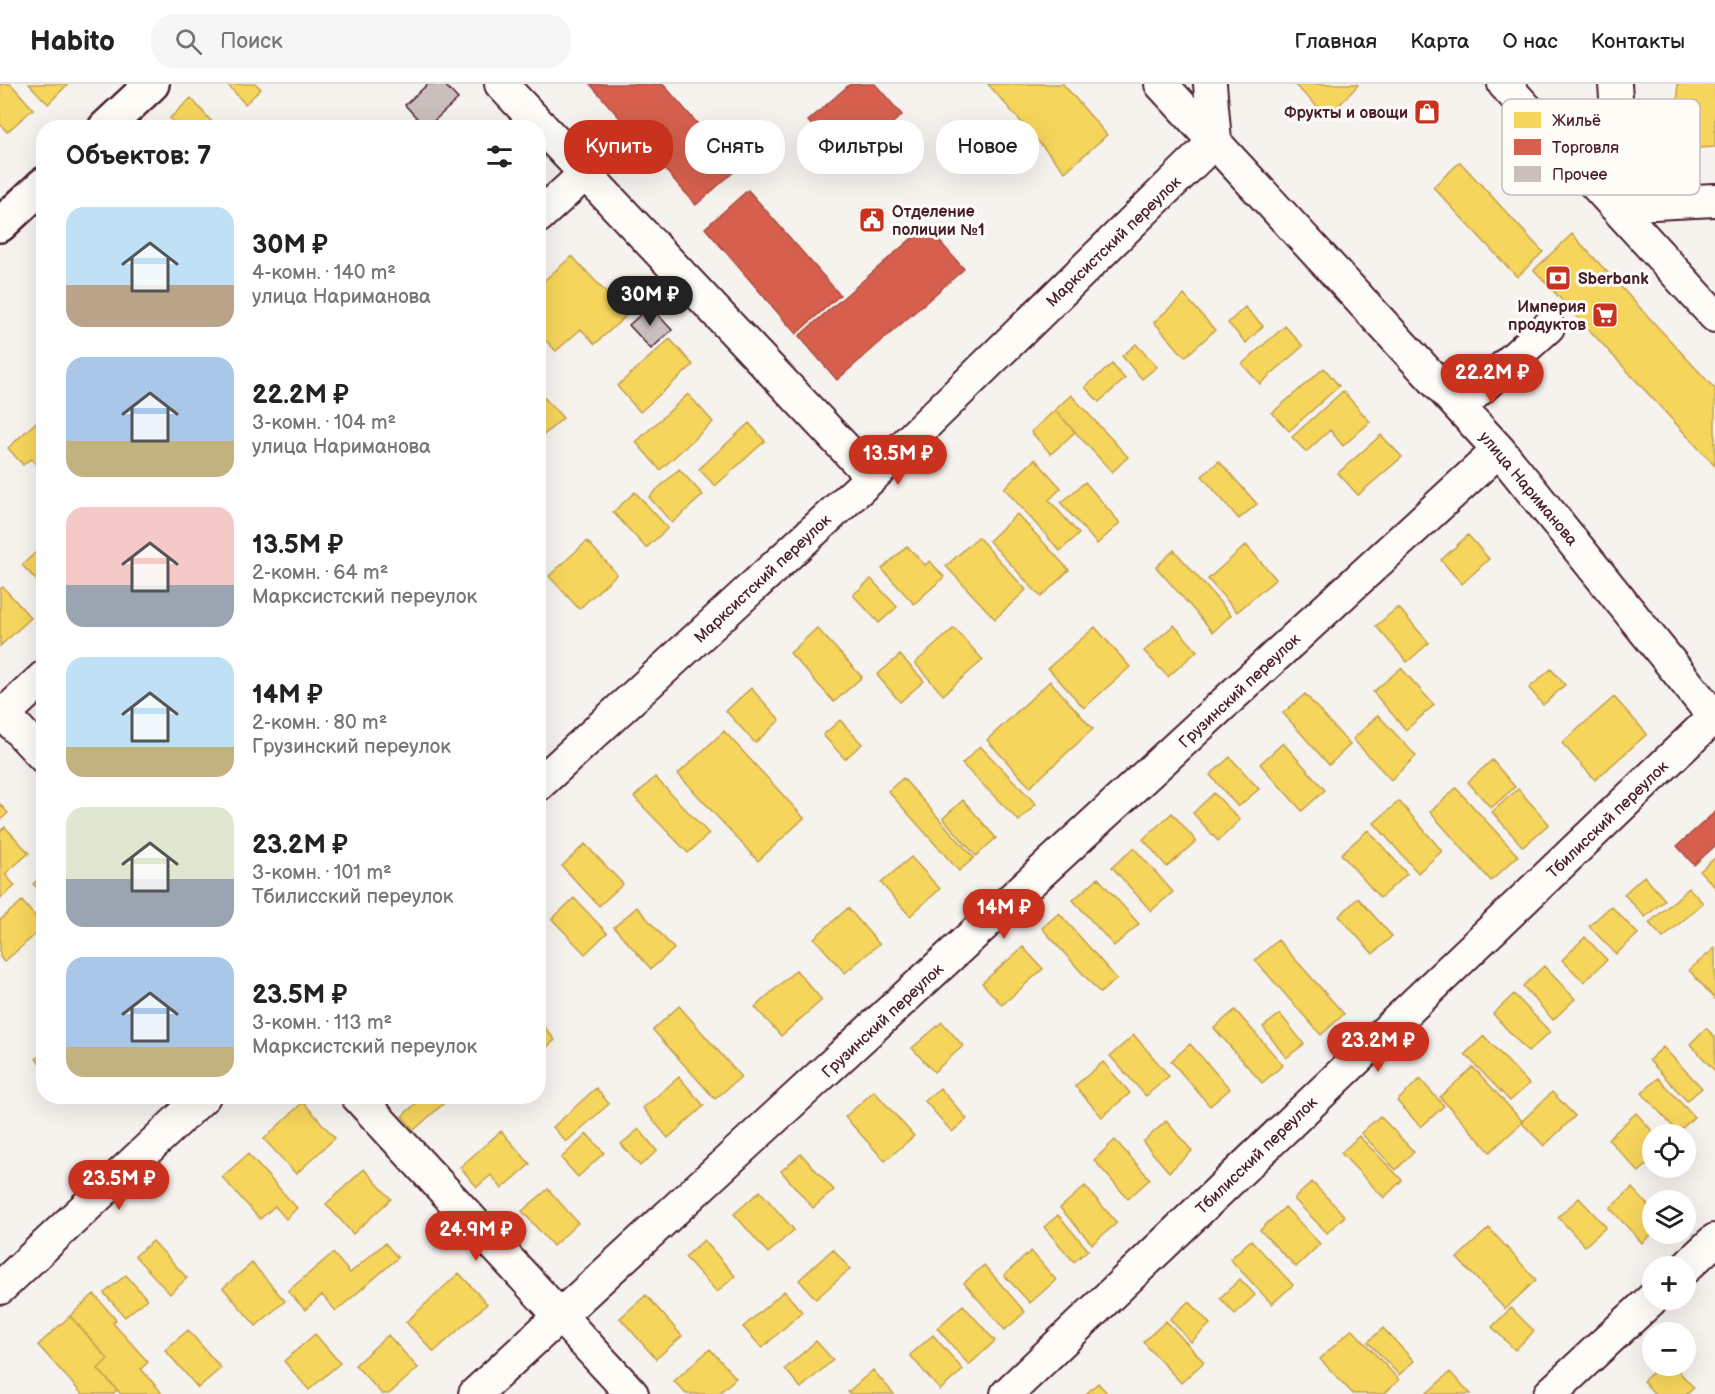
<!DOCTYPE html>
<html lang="ru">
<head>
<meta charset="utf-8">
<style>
	:root { --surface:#fff; --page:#f6f6f6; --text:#222; --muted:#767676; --line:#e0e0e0; --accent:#c8321e }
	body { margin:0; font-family:"Balsamiq Sans",sans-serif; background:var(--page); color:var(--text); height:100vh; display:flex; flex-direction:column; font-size:22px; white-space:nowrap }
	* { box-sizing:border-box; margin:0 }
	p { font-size:20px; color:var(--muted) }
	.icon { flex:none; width:33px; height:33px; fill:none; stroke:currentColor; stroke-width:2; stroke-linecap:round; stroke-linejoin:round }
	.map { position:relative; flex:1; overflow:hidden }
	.details { position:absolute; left:36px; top:36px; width:510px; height:984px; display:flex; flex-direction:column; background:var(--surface); border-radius:24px; box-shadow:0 6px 24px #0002 }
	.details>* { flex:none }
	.hud { position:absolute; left:564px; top:36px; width:570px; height:54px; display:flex; gap:12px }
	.buttons { position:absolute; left:1642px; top:1040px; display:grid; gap:12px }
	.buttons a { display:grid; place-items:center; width:54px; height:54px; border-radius:50%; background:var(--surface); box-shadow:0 6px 24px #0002; font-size:30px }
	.price { position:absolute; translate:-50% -51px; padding:0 14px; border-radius:21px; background:var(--accent); color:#fff; font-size:20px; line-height:39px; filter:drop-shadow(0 2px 3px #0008) }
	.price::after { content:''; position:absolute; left:50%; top:36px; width:18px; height:14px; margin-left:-9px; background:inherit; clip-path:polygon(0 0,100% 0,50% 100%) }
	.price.on { background:#222; color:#fff }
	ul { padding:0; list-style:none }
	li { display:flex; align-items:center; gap:18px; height:150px; padding:0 30px }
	li span { display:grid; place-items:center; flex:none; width:168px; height:120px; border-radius:18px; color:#555 }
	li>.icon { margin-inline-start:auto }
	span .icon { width:72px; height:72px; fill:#fffc; stroke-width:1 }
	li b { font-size:26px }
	h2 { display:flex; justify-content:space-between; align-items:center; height:72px; padding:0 30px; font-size:26px }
	.pill { padding:0 21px; border-radius:24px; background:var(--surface); box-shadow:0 6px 24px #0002; font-size:21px; line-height:54px }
	.pill.on { background:var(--accent); color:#fff }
	header { display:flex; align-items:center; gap:36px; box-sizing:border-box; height:84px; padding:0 30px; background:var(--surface); border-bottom:2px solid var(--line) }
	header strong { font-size:28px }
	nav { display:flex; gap:33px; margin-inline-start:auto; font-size:21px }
	.search { width:420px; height:54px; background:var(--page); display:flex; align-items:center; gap:15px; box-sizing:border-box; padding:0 21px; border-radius:24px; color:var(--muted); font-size:22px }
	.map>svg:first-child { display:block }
	.homes { fill:#f6d55c; stroke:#c29e4d; stroke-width:1.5 }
	.shops { fill:#d6604d; stroke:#ac4c43; stroke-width:1.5 }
	.building { fill:#cbbfbe; stroke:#4a1f2b; stroke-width:1.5 }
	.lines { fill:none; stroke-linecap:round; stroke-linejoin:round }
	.minor-casing { stroke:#4a1f2b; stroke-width:36 }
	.major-casing { stroke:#4a1f2b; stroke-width:38 }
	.minor { stroke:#fdfcf7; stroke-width:32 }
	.major { stroke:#fdfcf7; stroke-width:33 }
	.labels { text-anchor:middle; stroke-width:6; stroke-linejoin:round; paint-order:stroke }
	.poi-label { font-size:16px; font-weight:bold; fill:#4a1f2b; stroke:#fdfcf7; text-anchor:end }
	.street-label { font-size:16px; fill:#4a1f2b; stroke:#fdfcf7 }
	.key { fill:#fdfcf7; stroke:#c7baba; stroke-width:1.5 }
	.key-label { font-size:16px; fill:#4a1f2b }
</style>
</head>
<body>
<header>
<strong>Habito</strong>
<div class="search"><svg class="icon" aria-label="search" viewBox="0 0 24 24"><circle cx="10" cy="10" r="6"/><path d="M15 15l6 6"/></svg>Поиск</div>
<nav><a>Главная</a><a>Карта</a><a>О нас</a><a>Контакты</a></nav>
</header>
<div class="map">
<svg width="1715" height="1310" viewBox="0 0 1715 1310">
	<rect width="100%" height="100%" fill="#f6f3ef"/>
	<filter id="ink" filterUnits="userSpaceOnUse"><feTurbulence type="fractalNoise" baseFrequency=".0167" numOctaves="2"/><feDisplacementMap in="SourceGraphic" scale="12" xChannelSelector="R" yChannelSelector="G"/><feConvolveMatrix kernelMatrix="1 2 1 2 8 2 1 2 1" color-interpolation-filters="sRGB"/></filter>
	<g filter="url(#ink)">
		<path class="homes" d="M0,0H11L33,25L7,48L0,40Z
			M29,0H68L48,20Z
			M227,0H256L261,5L245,20Z
			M988,0H1063L1107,51L1065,88Z
			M1294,0H1357L1358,1L1328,33Z
			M1677,0H1715V63L1682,65Z
			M191,14L217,44H178L170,34Z
			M1460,78L1543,168L1517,193L1433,103Z
			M1572,150L1715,305V382L1534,186Z
			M572,172L627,231L595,260L581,245L556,267L538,248V202Z
			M1184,211L1215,246L1185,273L1154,238Z
			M1245,223L1263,242L1246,259L1228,239Z
			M1285,242L1303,262L1260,300L1242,280Z
			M670,255L693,281L640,328L617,302Z
			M1136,260L1157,283L1142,295L1122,272Z
			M1112,280L1125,295L1099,318L1085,303Z
			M1324,284L1339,302L1289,347L1272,329Z
			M538,307L563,334L538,356Z
			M1343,307L1370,338L1343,362L1330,346L1306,368L1292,353Z
			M688,310L713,338L660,386L636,358Z
			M1071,311L1128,373L1112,388L1055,326Z
			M1055,326L1075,348L1051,370L1031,348Z
			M44,331V389L31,375L23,381L8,364Z
			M749,339L765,357L715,402L699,385Z
			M1381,351L1402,373L1358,411L1338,389Z
			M1035,375L1061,404L1049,416L1079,450L1060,467L1004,404Z
			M1219,377L1257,420L1239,435L1202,392Z
			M679,385L703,411L672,439L649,413Z
			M1085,398L1120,439L1097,460L1061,419Z
			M635,408L668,444L646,464L613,428Z
			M1017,430L1069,486L1041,513L989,457Z
			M1468,451L1489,475L1462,500L1441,476Z
			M978,453L1026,506L995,535L946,482Z
			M587,457L617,490L579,525L549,492Z
			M44,461V501L42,502L22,481Z
			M1246,461L1276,495L1237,528L1208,495Z
			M907,462L925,481L930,477L944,493L914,520L882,485Z
			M1174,466L1231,531L1213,548L1156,483Z
			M871,495L897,523L879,539L853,511Z
			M3,503L31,534L0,562V505Z
			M1398,523L1429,559L1407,578L1376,542Z
			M1174,541L1197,567L1168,593L1144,567Z
			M1095,543L1130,583L1084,624L1048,584Z
			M817,544L862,593L834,618L790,569Z
			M954,544L983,576L943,611L915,579Z
			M900,571L924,597L900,618L877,591Z
			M1401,584L1434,621L1406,646L1373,608Z
			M1551,585L1565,601L1543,621L1529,604Z
			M1050,597L1093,645L1030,703L987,656Z
			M751,604L780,636L755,659L726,627Z
			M1305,610L1350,661L1329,681L1283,629Z
			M1614,613L1647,650L1595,696L1562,659Z
			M1378,631L1416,672L1391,696L1353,655Z
			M840,636L862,660L845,675L823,651Z
			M724,647L804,734L758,777L678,690Z
			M1283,659L1325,706L1302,727L1260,680Z
			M980,662L1036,720L1019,737L962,680Z
			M1230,673L1259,705L1238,723L1210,691Z
			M1492,676L1515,703L1491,724L1468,698Z
			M655,693L709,750L688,769L634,713Z
			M903,694L974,774L959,787L888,707Z
			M1456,704L1518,772L1491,797L1430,728Z
			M1518,705L1549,740L1523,763L1492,728Z
			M1214,709L1240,736L1218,757L1193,729Z
			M963,716L996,754L976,772L943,734Z
			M1399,717L1442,767L1418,789L1374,739Z
			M0,720L8,729L0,736Z
			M1172,729L1196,757L1167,783L1143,755Z
			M5,743L29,769L5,790L15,802L1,814L0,747Z
			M1368,746L1407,790L1380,814L1341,770Z
			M585,760L623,800L599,822L562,782Z
			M1134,764L1173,808L1151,827L1112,783Z
			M911,773L940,805L910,832L881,799Z
			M1715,774V803L1700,787Z
			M44,790V811L33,800Z
			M1644,792L1665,816L1645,833L1624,810Z
			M1098,794L1139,840L1114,862L1073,816Z
			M1689,804L1703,819L1663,854L1649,839Z
			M574,814L607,849L585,870L552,835Z
			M1358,814L1392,852L1373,870L1339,832Z
			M22,817L44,843L4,878L0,873V836Z
			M1611,822L1638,850L1616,870L1589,842Z
			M637,823L674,865L651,885L614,843Z
			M848,824L879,860L845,889L814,854Z
			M1059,829L1117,895L1100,909L1042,844Z
			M1585,853L1607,876L1584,898L1562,876Z
			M1278,856L1344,930L1321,951L1255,876Z
			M1023,863L1043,885L1002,921L982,899Z
			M1715,864V915L1689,886Z
			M1544,882L1575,915L1553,936L1523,902Z
			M796,886L822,916L781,952L755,923Z
			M1514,910L1550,948L1528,968L1493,930Z
			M679,922L741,993L715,1015L653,946Z
			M1235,926L1283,981L1262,999L1214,944Z
			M1280,930L1304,960L1286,974L1263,943Z
			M539,937L555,956L538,971V937Z
			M942,938L963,962L934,988L912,964Z
			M1706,944L1715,953V987L1690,960Z
			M1134,951L1169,992L1146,1012L1110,972Z
			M1484,952L1529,1000L1510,1017L1465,970Z
			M1190,960L1230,1005L1210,1022L1171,977Z
			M1663,963L1702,1004L1687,1017L1649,976Z
			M44,967V983L36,975Z
			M1103,978L1130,1009L1102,1033L1075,1002Z
			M1473,983L1523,1038L1490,1068L1440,1013Z
			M679,993L704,1022L668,1054L643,1024Z
			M1658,994L1694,1033L1678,1048L1642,1009Z
			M1420,995L1444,1022L1421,1043L1397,1017Z
			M596,1004L609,1020L566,1058L553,1043Z
			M940,1004L967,1035L952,1048L925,1017Z
			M874,1007L914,1052L885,1077L845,1033Z
			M1552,1008L1575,1032L1544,1062L1521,1038Z
			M424,1012H452L414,1046L402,1032Z
			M303,1018L335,1054L296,1090L264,1055Z
			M1636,1029L1655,1050L1653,1075L1639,1088L1608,1055Z
			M1380,1032L1414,1068L1396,1086L1361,1049Z
			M1166,1037L1192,1067L1169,1088L1143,1058Z
			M639,1045L657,1067L640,1082L621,1060Z
			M501,1047L530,1080L502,1105L491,1091L477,1103L460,1083Z
			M587,1050L604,1069L578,1093L561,1074Z
			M1359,1052L1402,1096L1384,1114L1341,1069Z
			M1115,1056L1150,1095L1128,1115L1094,1076Z
			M248,1070L297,1124L286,1135L275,1122L260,1135L222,1093Z
			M801,1070L834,1106L813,1124L781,1087Z
			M364,1085L391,1115L353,1150L326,1120Z
			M1312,1098L1345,1132L1327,1149L1294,1115Z
			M1085,1102L1117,1139L1092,1160L1060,1124Z
			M1632,1104L1653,1127V1149L1642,1159L1610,1124Z
			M548,1105L578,1139L553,1162L522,1127Z
			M760,1107L794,1146L768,1169L734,1130Z
			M1579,1114L1606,1143L1585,1162L1558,1133Z
			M1285,1123L1320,1160L1296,1183L1260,1146Z
			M1058,1131L1088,1166L1074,1178L1044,1143Z
			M1489,1144L1536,1196L1505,1225L1457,1174Z
			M704,1156L735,1192L717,1208L685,1173Z
			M1251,1156L1293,1201L1272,1220L1230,1175Z
			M153,1157L187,1194L170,1210L135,1172Z
			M385,1159L398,1174L336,1227L322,1211L305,1226L288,1207L333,1169L350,1189Z
			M833,1165L850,1185L816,1215L799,1196Z
			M1031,1167L1056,1196L1030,1219L1004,1191Z
			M252,1179L285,1217L256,1242L223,1204Z
			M984,1181L1025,1228L1005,1246L964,1199Z
			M459,1189L487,1220L434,1268L406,1238Z
			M126,1191L147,1215L125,1233L104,1209Z
			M1240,1195L1255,1211L1235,1230L1220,1214Z
			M784,1207L802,1228L762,1264L743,1243Z
			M94,1210L116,1236L113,1239L148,1278L141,1285L161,1308L159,1310H121L98,1285L108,1275L70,1232Z
			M646,1211L682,1252L656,1275L620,1234Z
			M1189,1217L1210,1240L1191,1258L1170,1235Z
			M963,1221L995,1257L969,1281L937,1244Z
			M1511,1224L1534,1247L1515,1266L1492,1243Z
			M70,1232L108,1275L98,1285L117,1306L113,1310H82L38,1261Z
			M1166,1237L1204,1278L1181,1299L1143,1258Z
			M1383,1244L1414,1277L1399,1291L1368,1258Z
			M1352,1245L1399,1296L1384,1310H1353L1320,1275Z
			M188,1246L221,1284L198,1304L165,1266Z
			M315,1250L340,1279L309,1306L284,1277Z
			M388,1251L418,1284L389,1310H382L355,1281Z
			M933,1251L963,1286L940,1306L910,1271Z
			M816,1257L833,1276L801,1304L785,1285Z
			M710,1265L736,1294L718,1310H686L674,1297Z
			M1661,1281H1673L1694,1304L1687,1310H1655L1643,1297Z
			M873,1286L894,1310H850L848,1308Z
			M1450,1288L1471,1310H1426Z
			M1098,1299L1108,1310H1086Z"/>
		<path class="shops" d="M590,0H663L737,85L696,121Z
			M850,0H875L902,31L845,80L808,37Z
			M748,106L840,211L796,250L705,144Z
			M926,142L964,185L837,296L799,252Z
			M1715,728V762L1694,781L1677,762Z"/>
		<path class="building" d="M428,0H444L458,15L426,44L405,21Z
			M650,222L672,246L651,265L629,241Z"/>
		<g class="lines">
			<defs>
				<path id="minor" d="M501,0L872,393
					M1161,0L1499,366L1715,634
					M1210,0L1215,57
					M1504,0L1715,232
					M1615,0L1624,121
					M1614,121L1715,116
					M538,133L586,89
					M1460,323L1548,243
					M0,626L44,673
					M0,634L44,593
					M538,701L872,393L1215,57
					M357,1012L632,1310
					M1686,1183L1715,1156
					M0,1204L204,1012
					M475,1310L1499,366
					M1007,1310L1714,633
					M1550,1310L1653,1214"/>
				<path id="major" d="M105,44L152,0
					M0,141L44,100"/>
			</defs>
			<use href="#minor" class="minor-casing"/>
			<use href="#major" class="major-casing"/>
			<use href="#minor" class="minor"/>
			<use href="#major" class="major"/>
		</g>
	</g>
	<defs>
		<symbol id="shop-square" viewBox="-11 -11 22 22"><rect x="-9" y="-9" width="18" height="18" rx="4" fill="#c8321e" stroke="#fdfcf7"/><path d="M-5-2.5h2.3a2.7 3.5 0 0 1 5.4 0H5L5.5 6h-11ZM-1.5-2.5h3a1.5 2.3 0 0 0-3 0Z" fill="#fff"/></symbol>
		<symbol id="civic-square" viewBox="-11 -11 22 22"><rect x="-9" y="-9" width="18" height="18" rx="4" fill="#c8321e" stroke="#fdfcf7"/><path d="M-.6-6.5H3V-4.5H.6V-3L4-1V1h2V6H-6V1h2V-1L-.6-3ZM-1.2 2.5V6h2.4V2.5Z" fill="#fff"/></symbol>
		<symbol id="bank-square" viewBox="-11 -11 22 22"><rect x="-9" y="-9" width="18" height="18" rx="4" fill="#c8321e" stroke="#fdfcf7"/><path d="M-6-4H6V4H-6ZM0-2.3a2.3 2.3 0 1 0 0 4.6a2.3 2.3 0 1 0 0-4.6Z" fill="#fff"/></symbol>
		<symbol id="supermarket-square" viewBox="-11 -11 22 22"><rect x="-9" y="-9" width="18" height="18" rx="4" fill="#c8321e" stroke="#fdfcf7"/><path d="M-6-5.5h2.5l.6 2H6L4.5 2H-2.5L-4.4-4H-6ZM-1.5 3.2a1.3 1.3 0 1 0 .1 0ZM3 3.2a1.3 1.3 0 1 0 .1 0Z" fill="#fff"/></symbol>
	</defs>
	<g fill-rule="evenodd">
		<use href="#shop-square" x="1412" y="13" width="30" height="30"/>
		<use href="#civic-square" x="857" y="121" width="30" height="30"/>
		<use href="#bank-square" x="1543" y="179" width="30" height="30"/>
		<use href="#supermarket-square" x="1590" y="216" width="30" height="30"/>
	</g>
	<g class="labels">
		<g class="poi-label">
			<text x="1408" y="34">Фрукты и овощи</text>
			<text x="892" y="133" text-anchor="start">Отделение<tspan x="892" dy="18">полиции №1</tspan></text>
			<text x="1578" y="200" text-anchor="start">Sberbank</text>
			<text x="1586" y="228">Империя<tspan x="1586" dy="18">продуктов</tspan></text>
		</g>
		<g class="street-label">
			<text transform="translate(1113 157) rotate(-44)" y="6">Марксистский переулок</text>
			<text transform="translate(1529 404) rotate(50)" y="6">улица Нариманова</text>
			<text transform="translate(762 494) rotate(-43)" y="6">Марксистский переулок</text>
			<text transform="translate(1239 606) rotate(-43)" y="6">Грузинский переулок</text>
			<text transform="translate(1607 735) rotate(-44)" y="6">Тбилисский переулок</text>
			<text transform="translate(882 936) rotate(-43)" y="6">Грузинский переулок</text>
			<text transform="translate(1256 1071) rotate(-44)" y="6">Тбилисский переулок</text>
		</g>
	</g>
	<rect x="1502" y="15" width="198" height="96" rx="9" class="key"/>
	<rect x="1514" y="28" width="27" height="16" fill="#f6d55c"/>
	<rect x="1514" y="55" width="27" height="16" fill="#d6604d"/>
	<rect x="1514" y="82" width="27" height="16" fill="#cbbfbe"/>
	<g class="key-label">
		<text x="1552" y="42">Жильё</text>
		<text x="1552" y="69">Торговля</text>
		<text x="1552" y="96">Прочее</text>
	</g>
</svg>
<div class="buttons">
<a><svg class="icon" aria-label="locate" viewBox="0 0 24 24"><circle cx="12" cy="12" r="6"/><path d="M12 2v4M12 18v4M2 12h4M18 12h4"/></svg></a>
<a><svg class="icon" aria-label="layers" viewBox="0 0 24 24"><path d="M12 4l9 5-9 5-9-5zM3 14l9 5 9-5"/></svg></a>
<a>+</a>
<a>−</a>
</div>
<b class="price on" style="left:650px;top:243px">30M ₽</b>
<b class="price" style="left:1492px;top:321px">22.2M ₽</b>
<b class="price" style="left:898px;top:402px">13.5M ₽</b>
<b class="price" style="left:1004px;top:856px">14M ₽</b>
<b class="price" style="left:1378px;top:989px">23.2M ₽</b>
<b class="price" style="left:119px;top:1127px">23.5M ₽</b>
<b class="price" style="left:476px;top:1178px">24.9M ₽</b>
<div class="hud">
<a class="pill on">Купить</a>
<a class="pill">Снять</a>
<a class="pill">Фильтры</a>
<a class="pill">Новое</a>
</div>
<section class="details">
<h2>Объектов: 7<svg class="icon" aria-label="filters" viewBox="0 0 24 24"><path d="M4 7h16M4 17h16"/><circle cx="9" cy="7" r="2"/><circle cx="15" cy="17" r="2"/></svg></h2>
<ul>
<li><span style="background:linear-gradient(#bfe0f5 65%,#b9a48a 0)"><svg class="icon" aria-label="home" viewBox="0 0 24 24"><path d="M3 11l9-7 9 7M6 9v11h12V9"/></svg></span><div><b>30M ₽</b><p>4-комн. · 140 m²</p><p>улица Нариманова</p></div></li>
<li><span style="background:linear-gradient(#a9c7e8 70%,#c2b280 0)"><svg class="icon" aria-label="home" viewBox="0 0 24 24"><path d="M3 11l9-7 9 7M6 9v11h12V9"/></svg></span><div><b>22.2M ₽</b><p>3-комн. · 104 m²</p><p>улица Нариманова</p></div></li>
<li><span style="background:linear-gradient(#f6c9c9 65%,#9aa5b1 0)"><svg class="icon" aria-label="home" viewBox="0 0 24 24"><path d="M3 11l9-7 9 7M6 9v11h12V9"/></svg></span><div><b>13.5M ₽</b><p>2-комн. · 64 m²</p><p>Марксистский переулок</p></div></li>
<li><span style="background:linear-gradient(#bfe0f5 75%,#c2b280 0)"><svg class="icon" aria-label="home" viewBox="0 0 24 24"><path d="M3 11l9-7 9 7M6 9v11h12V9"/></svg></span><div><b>14M ₽</b><p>2-комн. · 80 m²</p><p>Грузинский переулок</p></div></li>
<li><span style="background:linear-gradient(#dfe7d0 60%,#9aa5b1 0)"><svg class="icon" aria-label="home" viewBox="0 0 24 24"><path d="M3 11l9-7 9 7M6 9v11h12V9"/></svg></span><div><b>23.2M ₽</b><p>3-комн. · 101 m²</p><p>Тбилисский переулок</p></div></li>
<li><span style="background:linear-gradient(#a9c7e8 75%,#c2b280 0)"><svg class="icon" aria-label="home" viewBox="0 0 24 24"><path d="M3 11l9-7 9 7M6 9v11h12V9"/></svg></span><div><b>23.5M ₽</b><p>3-комн. · 113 m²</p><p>Марксистский переулок</p></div></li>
</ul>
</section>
</div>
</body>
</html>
